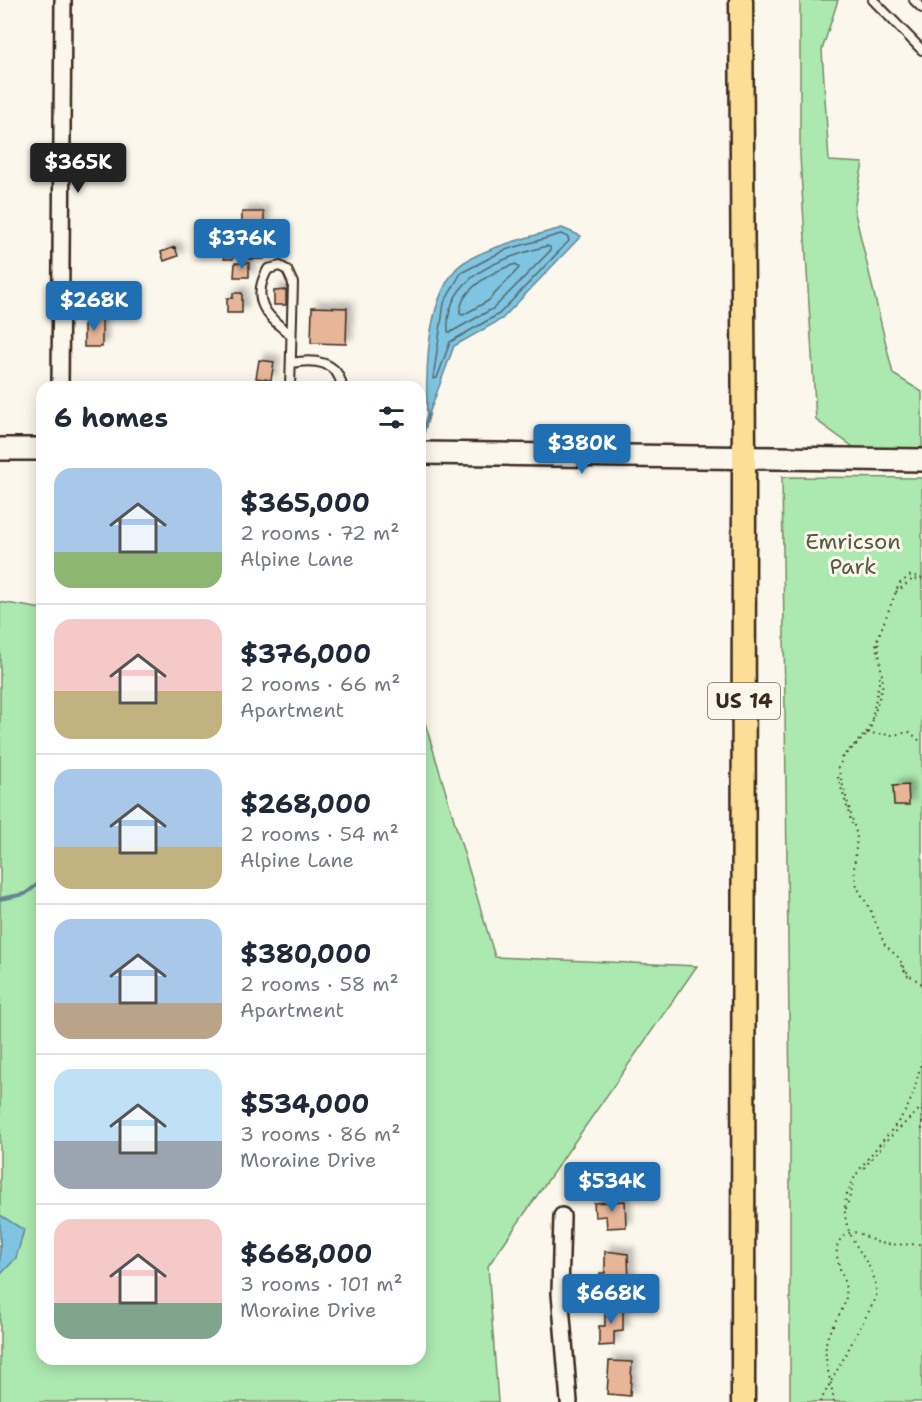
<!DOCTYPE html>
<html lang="en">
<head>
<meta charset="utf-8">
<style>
	:root { --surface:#fff; --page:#f6f6f7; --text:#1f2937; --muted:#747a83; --line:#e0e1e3; --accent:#1f6fb2 }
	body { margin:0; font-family:"Shantell Sans",sans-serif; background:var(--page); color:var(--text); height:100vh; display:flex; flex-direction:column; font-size:22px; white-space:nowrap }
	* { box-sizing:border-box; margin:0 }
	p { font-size:20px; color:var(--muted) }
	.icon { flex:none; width:33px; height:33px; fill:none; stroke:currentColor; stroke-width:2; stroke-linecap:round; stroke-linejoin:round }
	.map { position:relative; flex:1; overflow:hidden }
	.panel { position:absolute; left:36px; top:381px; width:390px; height:984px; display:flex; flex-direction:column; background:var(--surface); border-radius:18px; box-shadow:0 3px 15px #0003 }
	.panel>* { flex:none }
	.price { position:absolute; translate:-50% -51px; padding:0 14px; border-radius:6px; background:var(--accent); color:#fff; font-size:20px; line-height:39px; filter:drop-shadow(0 2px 3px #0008) }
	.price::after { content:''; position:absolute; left:50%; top:36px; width:18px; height:14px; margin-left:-9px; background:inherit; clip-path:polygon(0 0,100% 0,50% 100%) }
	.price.active { background:#222; color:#fff }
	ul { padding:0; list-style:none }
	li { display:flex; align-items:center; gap:18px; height:150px; padding:0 18px }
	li+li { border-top:2px solid var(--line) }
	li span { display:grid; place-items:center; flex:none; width:168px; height:120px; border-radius:18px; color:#555 }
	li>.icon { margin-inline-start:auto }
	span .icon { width:72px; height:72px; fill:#fffc; stroke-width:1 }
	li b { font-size:26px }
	h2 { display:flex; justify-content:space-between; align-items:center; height:72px; padding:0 18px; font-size:26px }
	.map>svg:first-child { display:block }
	.green { fill:#ace9b0; stroke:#748a67; stroke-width:1.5 }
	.water { fill:#7fc4e0; stroke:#648692; stroke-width:1.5 }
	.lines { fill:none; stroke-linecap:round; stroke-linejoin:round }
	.shore { stroke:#56686c; stroke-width:1.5 }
	.stream { stroke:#648692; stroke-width:4 }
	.building { fill:#e7b698; stroke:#3b2a1e; stroke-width:1.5; filter:url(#shadow) }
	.lane-casing { stroke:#3b2a1e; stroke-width:12 }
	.street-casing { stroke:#3b2a1e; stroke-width:20 }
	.secondary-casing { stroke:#3b2a1e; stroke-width:26 }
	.primary-casing { stroke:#3b2a1e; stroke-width:27 }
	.path { stroke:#3b2a1e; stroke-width:2; stroke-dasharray:1.5 4.5; stroke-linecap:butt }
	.lane { stroke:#fbf7ec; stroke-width:8 }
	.street { stroke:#fbf7ec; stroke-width:15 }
	.secondary { stroke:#fbf7ec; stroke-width:21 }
	.primary { stroke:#fdde96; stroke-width:22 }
	.labels { text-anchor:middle; stroke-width:6; stroke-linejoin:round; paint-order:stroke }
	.shield { fill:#fbf7ec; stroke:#75685c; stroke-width:1.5 }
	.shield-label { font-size:21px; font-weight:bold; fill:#3b2a1e }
	.park-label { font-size:22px; fill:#575a42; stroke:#fbf7ec }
</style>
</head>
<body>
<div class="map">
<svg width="922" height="1402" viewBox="0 0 922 1402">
	<defs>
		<filter id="shadow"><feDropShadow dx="5.5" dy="-5.5" stdDeviation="3" flood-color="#0004"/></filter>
	</defs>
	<rect width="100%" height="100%" fill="#fbf7ec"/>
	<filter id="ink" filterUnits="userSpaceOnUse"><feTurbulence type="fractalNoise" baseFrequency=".0167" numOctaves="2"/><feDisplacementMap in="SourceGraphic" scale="12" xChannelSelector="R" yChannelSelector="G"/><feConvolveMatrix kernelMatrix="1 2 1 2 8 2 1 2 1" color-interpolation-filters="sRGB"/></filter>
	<g filter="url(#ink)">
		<path class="green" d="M800,0H838L822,50L829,161L863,163L854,209L893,374L922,392V450L859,451L816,420L800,156Z
			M782,477L922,478V1402H790V1096Z
			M0,602L42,609V1359H420V706L495,957L697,966L488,1266L498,1402H0Z"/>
		<path class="water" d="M562,228L581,236L502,319L454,346L427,419C426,375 425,305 456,269C473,250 537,235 562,228Z
			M0,1215L24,1230L16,1258L0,1275Z"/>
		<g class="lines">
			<path class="shore" d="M561,234L568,237L569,241L499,314L450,342L437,378L433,379L444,303L461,273L505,250Z
				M547,246L550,247V251L494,308L451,332H448C444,275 503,258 547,246Z
				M516,264L519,268L488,301L463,315L460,314C459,289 495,270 516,264Z"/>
			<path class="stream" d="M420,443L428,415
				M0,899L25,894L42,881"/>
		</g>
		<path class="building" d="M242,212H264V259H241Z
			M175,247L178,256L164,261L161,252Z
			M225,247H234L233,259H224Z
			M235,263H249V277H234Z
			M286,290V305H274V291Z
			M233,293H242V313H227V298H233Z
			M312,307L347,308L346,344L311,343Z
			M89,314H102V347H84V325H89Z
			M259,360L274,362L271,380L256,378Z
			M908,785L909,805H894L893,786Z
			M625,1201L626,1227L607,1228L606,1216L595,1217L594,1203Z
			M605,1251L628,1254L629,1285H613V1289H600V1273H605Z
			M623,1306V1331L614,1332V1345L599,1346V1326H605V1307Z
			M609,1361L632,1362L630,1396L607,1394Z"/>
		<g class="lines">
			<defs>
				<path id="lane" d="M873,0L922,50
					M914,0L922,8
					M291,363C313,359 338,360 342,387
					M290,387L293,283L287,270L280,266L268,269C250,300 266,316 291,335"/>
				<path id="street" d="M60,387L63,0
					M562,1216L560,1293L569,1402"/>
				<path id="secondary" d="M0,449H42
					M420,453L922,460"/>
				<path id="primary" d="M741,0L744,458L743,1402"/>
			</defs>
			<use href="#lane" class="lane-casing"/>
			<use href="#street" class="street-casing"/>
			<use href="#secondary" class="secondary-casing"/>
			<use href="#primary" class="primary-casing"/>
			<path class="path" d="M922,578L911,575L899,584L879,635L878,643L883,684L869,733L844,756L838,768L857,836L854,869L857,887L870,909L885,945L898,957L909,975L922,984
				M896,592L913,579L922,580
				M878,657L876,643L880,631
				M872,719L880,677
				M867,733L893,735L910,732L922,743
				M841,758L866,733L870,724
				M838,777L852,824
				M901,965L908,976
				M922,1110V1132
				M864,1168L889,1138L922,1107
				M846,1209L854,1183
				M820,1402L876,1298C880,1262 842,1245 845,1205C848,1171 887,1141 904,1113C914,1098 917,1077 922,1060
				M834,1402C832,1382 822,1358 827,1339C831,1324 844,1312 846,1297C849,1279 823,1247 847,1234C857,1228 867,1239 877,1242C892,1246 907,1244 922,1244"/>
			<use href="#lane" class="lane"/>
			<use href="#street" class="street"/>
			<use href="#secondary" class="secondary"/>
			<use href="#primary" class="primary"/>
		</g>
	</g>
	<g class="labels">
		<rect class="shield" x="708" y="683" width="72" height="36" rx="4.5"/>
		<g class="shield-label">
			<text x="744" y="708">US 14</text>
		</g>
		<g class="park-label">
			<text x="853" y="549">Emricson<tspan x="853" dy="25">Park</tspan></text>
		</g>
	</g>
</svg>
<b class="price active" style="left:78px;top:194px">$365K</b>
<b class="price" style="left:242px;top:270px">$376K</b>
<b class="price" style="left:94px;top:332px">$268K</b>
<b class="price" style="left:582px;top:475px">$380K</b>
<b class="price" style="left:612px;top:1213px">$534K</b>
<b class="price" style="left:611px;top:1325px">$668K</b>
<section class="panel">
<h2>6 homes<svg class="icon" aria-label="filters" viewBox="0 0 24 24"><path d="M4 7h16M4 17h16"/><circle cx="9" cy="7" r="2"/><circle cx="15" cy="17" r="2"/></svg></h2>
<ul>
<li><span style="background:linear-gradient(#a9c7e8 70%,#8fb573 0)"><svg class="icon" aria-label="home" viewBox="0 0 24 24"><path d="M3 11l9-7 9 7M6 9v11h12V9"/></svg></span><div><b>$365,000</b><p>2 rooms · 72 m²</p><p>Alpine Lane</p></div></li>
<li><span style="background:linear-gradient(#f6c9c9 60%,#c2b280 0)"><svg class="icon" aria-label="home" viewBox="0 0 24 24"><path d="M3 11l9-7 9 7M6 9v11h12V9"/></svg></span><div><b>$376,000</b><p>2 rooms · 66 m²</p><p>Apartment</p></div></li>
<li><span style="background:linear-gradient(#a9c7e8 65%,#c2b280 0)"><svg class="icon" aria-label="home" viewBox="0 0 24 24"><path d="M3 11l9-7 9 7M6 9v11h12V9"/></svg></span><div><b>$268,000</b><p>2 rooms · 54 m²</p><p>Alpine Lane</p></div></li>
<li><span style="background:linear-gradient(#a9c7e8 70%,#b9a48a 0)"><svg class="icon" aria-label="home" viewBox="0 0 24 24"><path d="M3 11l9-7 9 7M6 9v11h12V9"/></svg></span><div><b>$380,000</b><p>2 rooms · 58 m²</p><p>Apartment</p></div></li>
<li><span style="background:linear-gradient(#bfe0f5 60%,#9aa5b1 0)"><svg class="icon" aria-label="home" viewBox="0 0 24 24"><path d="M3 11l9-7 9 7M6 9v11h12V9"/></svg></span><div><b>$534,000</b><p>3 rooms · 86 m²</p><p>Moraine Drive</p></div></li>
<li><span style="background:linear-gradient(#f6c9c9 70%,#7fa58c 0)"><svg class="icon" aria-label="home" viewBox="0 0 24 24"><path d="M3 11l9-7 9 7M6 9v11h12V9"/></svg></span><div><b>$668,000</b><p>3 rooms · 101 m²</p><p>Moraine Drive</p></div></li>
</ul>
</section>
</div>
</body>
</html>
